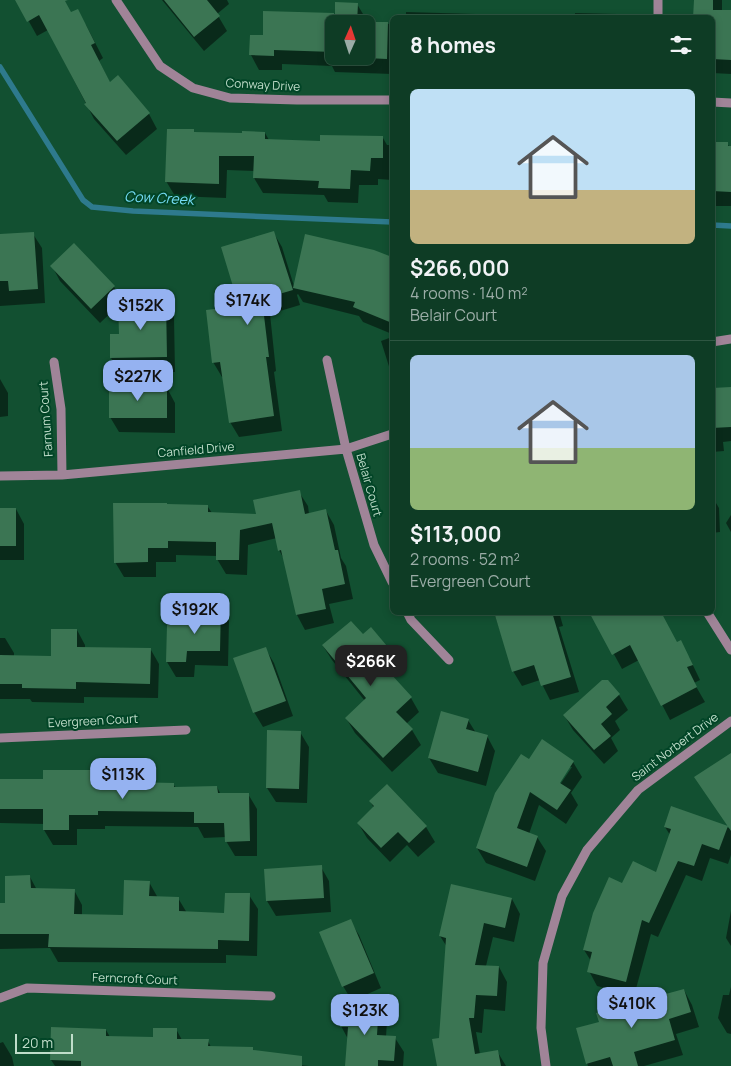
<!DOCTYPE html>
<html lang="en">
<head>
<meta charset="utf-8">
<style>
	:root { --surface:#0e3c25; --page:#1c4732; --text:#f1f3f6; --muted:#9bada7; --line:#2e5642; --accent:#95b2f1 }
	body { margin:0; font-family:Manrope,sans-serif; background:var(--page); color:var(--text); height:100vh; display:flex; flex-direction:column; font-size:19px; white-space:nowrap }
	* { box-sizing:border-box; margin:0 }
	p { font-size:16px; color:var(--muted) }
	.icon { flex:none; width:28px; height:28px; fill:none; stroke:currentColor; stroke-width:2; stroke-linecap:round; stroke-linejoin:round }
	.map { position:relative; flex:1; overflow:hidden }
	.panel { position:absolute; left:390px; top:15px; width:325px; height:600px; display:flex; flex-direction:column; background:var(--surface); border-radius:8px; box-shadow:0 2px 8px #0003,0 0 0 1px var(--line) }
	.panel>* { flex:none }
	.needle { width:32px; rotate:3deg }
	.buttons { position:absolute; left:325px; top:15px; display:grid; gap:10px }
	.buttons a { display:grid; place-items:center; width:50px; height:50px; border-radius:8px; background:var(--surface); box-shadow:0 2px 8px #0003,0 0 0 1px var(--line); font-size:25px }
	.scale { position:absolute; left:15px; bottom:12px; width:58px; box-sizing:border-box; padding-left:5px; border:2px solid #c0ddca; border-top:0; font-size:14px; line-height:18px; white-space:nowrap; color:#c0ddca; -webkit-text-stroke:4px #024527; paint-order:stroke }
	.price { position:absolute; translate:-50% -42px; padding:0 11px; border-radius:10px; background:var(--accent); color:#111; font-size:16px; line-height:32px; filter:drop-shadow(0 1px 2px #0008) }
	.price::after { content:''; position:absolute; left:50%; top:30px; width:15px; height:11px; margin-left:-8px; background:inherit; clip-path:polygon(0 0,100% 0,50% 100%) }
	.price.active { background:#222; color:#fff }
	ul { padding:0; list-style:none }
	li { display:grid; align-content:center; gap:10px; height:265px; padding:0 20px }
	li+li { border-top:1px solid var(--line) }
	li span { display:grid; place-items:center; height:155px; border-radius:8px; color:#555 }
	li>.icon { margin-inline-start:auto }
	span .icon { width:90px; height:90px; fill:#fffc; stroke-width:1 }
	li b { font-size:21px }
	h2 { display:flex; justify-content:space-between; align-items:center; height:60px; padding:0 20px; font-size:21px }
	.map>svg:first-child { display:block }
	.shadow { fill:#0007; fill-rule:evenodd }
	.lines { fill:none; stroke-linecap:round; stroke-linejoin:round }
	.stream { stroke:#2e7a8d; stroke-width:5.5 }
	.building { fill:#3b7553 }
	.minor { stroke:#a08498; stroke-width:9 }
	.labels { text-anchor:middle; stroke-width:4; stroke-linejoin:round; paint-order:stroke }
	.street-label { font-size:12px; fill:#c0ddca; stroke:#024527 }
	.water-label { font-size:14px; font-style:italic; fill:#75dcf6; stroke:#024527 }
</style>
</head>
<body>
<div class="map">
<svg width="731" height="1066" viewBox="0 0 731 1066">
	<rect width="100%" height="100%" fill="#125031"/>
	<path class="shadow" d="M17,0H63L71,14L86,25L103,58L99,61L110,83L149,114L157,129L126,155L94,119L48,30L37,36Z
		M162,0H227L229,4L217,14L227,31L204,51Z
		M696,0H722V11L731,12V74L712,73V18Z
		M357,4L366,19V23L392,24V74L335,72L332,66L282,64V70H259L251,55L264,36L265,12L336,14ZM334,24H366V56H334Z
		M406,12L542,16L543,18H406Z
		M575,13L617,14L619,18H575Z
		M193,131L195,133H265L269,140L321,142L383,138L387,145H392V180L378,179V185H359L358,203L328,202L324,195L263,193L254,178V171L227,170L226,198L175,196L166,181Z
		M712,143H727L730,148H731V206H714L712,204Z
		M273,232L282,247L294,286L373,251L392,259V334L363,322L359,316L303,302L298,294L297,295L300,305L270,314L276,371L274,372L282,431L239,437L230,422L224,377H222L213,362L241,307Z
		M33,234L42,248L45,303L0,306V236Z
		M52,266L114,287L122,302L120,303L165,302L174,317L175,372L120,373L111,358L120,335V304L100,323L60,281Z
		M392,337V376L381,341Z
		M0,379L8,393V416L0,417Z
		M712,384L716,389L731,388V441L723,442L724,451L712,452Z
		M167,388L175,403V433L119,432L110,417Z
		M712,485L713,498L719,508L720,532L712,533Z
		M299,492L308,506L309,514L326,511L334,525L341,558L346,566L353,599L329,604L334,623L305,630L297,615L284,559L279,550L277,538L248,545L247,575L226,574L217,559V556L176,555V562H156V577H124L115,562L208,507L212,513L257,515Z
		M0,509H16L24,524V560H0Z
		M731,515V532L726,523Z
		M220,606L229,621L228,666L195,665L194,677H176L167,662Z
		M494,612H559L563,626L559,627L579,692L550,700L540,680L522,686L513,671Z
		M591,612L677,644L689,657L700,680L694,683L705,702L670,720L639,660L622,669Z
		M371,629L391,653L399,668L390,675L411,698L419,712L406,724L412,730L421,745L392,772L355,733L346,718L365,701L332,660L323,646L363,636Z
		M77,630L85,645V648L151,650L159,664L158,698L84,697V703L32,702L30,699H0V638H5L14,653V657H52Z
		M265,648L274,663L293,716L263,727L254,712Z
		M607,681L619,695L628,710L615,721L620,730L611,738L618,751L604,764L573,730L564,715Z
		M468,720L476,733L487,736L495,751L486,786L438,773L429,758Z
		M300,732L309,747L307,803L276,802L267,788Z
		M542,741L573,762L582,777L571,793L578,805L566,824L539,805L529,834L537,837L546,851L535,881L486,863L477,848L529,761ZM569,767H572L557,789L555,787Z
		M731,754V855L728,864L710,858L702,881L686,875L658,937L651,934L634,996L597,986L589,971L591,961L584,950L623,885L656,874L670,835L665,827L672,808L729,828Z
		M97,771L101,779H129L132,784H173L176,788L217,787L221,795L248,794L257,809V856H235L226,841V837L204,838L198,827L105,826V829H77V845H53L44,830V824L0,823V780H44Z
		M387,785L426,827L435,842L418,857L407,845L390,862L367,838L358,823L374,808L370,801Z
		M321,867L329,881L331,912L276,916L267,901L266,870Z
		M30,877L37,890H74L82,905V915L124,916L149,882L158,898H178L187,913L225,914L249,895L258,909L257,956L226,955V963L58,962L50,948L0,949V904H7Z
		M512,899L520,914L514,942L493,937L486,966L499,967L507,982L505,1011L484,1009L482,1033L476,1032L480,1054L497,1051L506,1066H438L447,947L440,936Z
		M731,911V946L726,938Z
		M350,921L359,935L381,988L352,1001L343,986Z
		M731,987V1034L727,1033L718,1018L723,995H729Z
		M684,990L692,1005L699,1027L676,1034L683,1055L644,1066H588L587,1063L600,1023Z
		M378,1006L387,1021L386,1037L395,1038L404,1052L403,1066H352L348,1039L341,1026Z
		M176,1029L182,1040L208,1041L211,1047L252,1048L254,1051L289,1064L309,1066H55L51,1060L106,1030L110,1037L154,1038Z
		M3,1042L12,1057L14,1066H0V1043Z"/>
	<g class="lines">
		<path class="stream" d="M0,67L83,200L92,207L133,211L392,222
			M712,225L731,226"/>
	</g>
	<path class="building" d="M15,0H68L65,1L71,12L78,9L95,43L91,45L110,82L118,75L150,113L117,141L84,104L86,103L39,15L27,22Z
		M164,0H207L220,16L194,37Z
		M694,0H713V10H731V60L712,59V18H693Z
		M335,2L358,3L357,24H335Z
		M263,11L334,13V52L274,50V56L249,55L250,35H263Z
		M366,22H388L387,59L366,58Z
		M167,129H194V132L242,133V131L265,132V139L320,141V135L383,136V158H371L370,171L351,170L350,189L318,188L319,181L253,178L254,156H219V184L165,182Z
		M712,142H728V146H731V192L712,191Z
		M274,231L293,290L262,299L269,357H266L274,416L229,423L220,362L212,363L206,310L239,306L221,247Z
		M34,232L38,289L9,291L8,281H0V234Z
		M305,234L374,250L392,257V323L353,307L355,302L293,288Z
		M74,243L115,286L91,309L50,266Z
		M166,301L167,357L110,358V334H119L118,302Z
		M109,386L167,387V418H109Z
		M731,387V427L712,428V388Z
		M300,490L305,514L326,509L335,550H338L345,584L322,589L326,609L296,615L281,550L278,551L272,523L240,530L239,560H216V542L168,541V548H148V562L114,563L113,503H167V504L208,505V512L256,514L253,500Z
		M0,508H16V546H0Z
		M197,605H221L220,651H187L186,662H166L167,625H196Z
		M494,612H552L571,677L541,686L534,665L512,672Z
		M589,612H661L677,642L681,640L693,665L687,667L697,687L661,706L630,645L612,655Z
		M351,621L363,634L371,627L392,652L380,662L412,697L396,712L413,729L383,758L345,718L366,698L322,645Z
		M51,629H77V647L151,648L150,684L76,682V689L22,688V684H0V655L51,656Z
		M266,647L286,701L253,713L233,658Z
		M602,680H608L620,694L606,707L612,714L601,724L611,736L594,750L563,715Z
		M441,711L469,719L466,729L488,735L478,772L428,758Z
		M267,730L301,731L299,789L266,788Z
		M542,739L574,761L560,783L571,790L557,810L530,792L517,828L538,836L527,867L476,848L495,793L521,754L529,759Z
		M731,753V831L694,777Z
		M43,770H98V777L130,778V782L174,783V787L217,786L218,793H249L250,841L225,842L224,823H194V812L98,811V815H69V830H43V809H0V779H43Z
		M387,784L427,826L409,843L398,832L381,848L357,823L374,806L369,801Z
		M671,806L728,826L719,850L702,844L694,866L678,861L649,923L642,920L626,982L587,972L592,952L583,950L593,913L609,877L622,883L633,861L656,872L671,829L664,827Z
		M322,865L324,898L266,901L264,869Z
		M30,875L31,888L75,889L74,914L123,915L124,880L150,881L149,896L179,897V911L224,913L225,893H250L249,941L218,940V949L48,947L49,934H0V903H5V876Z
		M451,884L512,898L505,928L484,923L475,965L499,966L497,996L476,995L474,1018H469L475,1054L498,1050L501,1066H437L432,1039L439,1038L446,938L439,936Z
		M351,919L374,973L342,987L319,932Z
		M684,989L691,1012L669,1019L675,1040L634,1052L638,1066H613L610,1057L586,1064L576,1028L599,1022L596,1013Z
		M341,1002L379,1005L377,1035L396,1036L394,1061L378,1060V1066H345L348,1027H340Z
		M51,1027L106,1029V1036L153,1037V1028H177V1039H209L208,1046L253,1047V1050L302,1056V1066H81V1061L50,1060Z"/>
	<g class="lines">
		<path class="minor" d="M116,0L160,66L193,88L230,98L297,100H392
			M658,18V0
			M712,102L731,103
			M712,342L731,339
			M327,360L346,449L374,545L392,582
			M54,362L61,409L62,475
			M0,476L62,475L346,449L392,434
			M407,612L411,620L449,660
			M707,612L731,650
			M0,738L186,730
			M0,998L27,988L271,996
			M546,1066L541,1028L543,963L562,896L587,850L638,790L731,721"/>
	</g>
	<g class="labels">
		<g class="street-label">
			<text transform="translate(263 85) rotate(3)" y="4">Conway Drive</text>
			<text transform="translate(46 419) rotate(-94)" y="4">Farnum Court</text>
			<text transform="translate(196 450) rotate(-5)" y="4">Canfield Drive</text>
			<text transform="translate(369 485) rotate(74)" y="4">Belair Court</text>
			<text transform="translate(93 721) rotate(-3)" y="4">Evergreen Court</text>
			<text transform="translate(675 747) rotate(-37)" y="4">Saint Norbert Drive</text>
			<text transform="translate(135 979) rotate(2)" y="4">Ferncroft Court</text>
		</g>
		<g class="water-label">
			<text transform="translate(159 198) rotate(3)" y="5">Cow Creek</text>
		</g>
	</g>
</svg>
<div class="buttons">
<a><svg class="needle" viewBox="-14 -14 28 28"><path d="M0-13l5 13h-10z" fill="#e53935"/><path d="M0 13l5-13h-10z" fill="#9bada7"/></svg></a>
</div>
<div class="scale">20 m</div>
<b class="price" style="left:248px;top:326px">$174K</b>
<b class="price" style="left:141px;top:331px">$152K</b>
<b class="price" style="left:138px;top:402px">$227K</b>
<b class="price" style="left:195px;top:635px">$192K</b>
<b class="price active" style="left:371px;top:687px">$266K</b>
<b class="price" style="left:123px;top:800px">$113K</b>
<b class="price" style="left:632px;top:1029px">$410K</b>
<b class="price" style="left:365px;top:1036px">$123K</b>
<section class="panel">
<h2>8 homes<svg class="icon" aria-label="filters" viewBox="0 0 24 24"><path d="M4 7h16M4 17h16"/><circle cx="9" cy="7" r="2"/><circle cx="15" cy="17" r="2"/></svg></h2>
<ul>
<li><span style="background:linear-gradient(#bfe0f5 65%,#c2b280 0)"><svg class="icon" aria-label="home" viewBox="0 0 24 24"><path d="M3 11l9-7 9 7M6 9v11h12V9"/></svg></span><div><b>$266,000</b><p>4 rooms · 140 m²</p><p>Belair Court</p></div></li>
<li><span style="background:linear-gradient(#a9c7e8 60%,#8fb573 0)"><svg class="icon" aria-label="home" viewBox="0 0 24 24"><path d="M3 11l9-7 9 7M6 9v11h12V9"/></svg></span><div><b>$113,000</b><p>2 rooms · 52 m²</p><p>Evergreen Court</p></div></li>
</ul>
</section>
</div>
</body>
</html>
